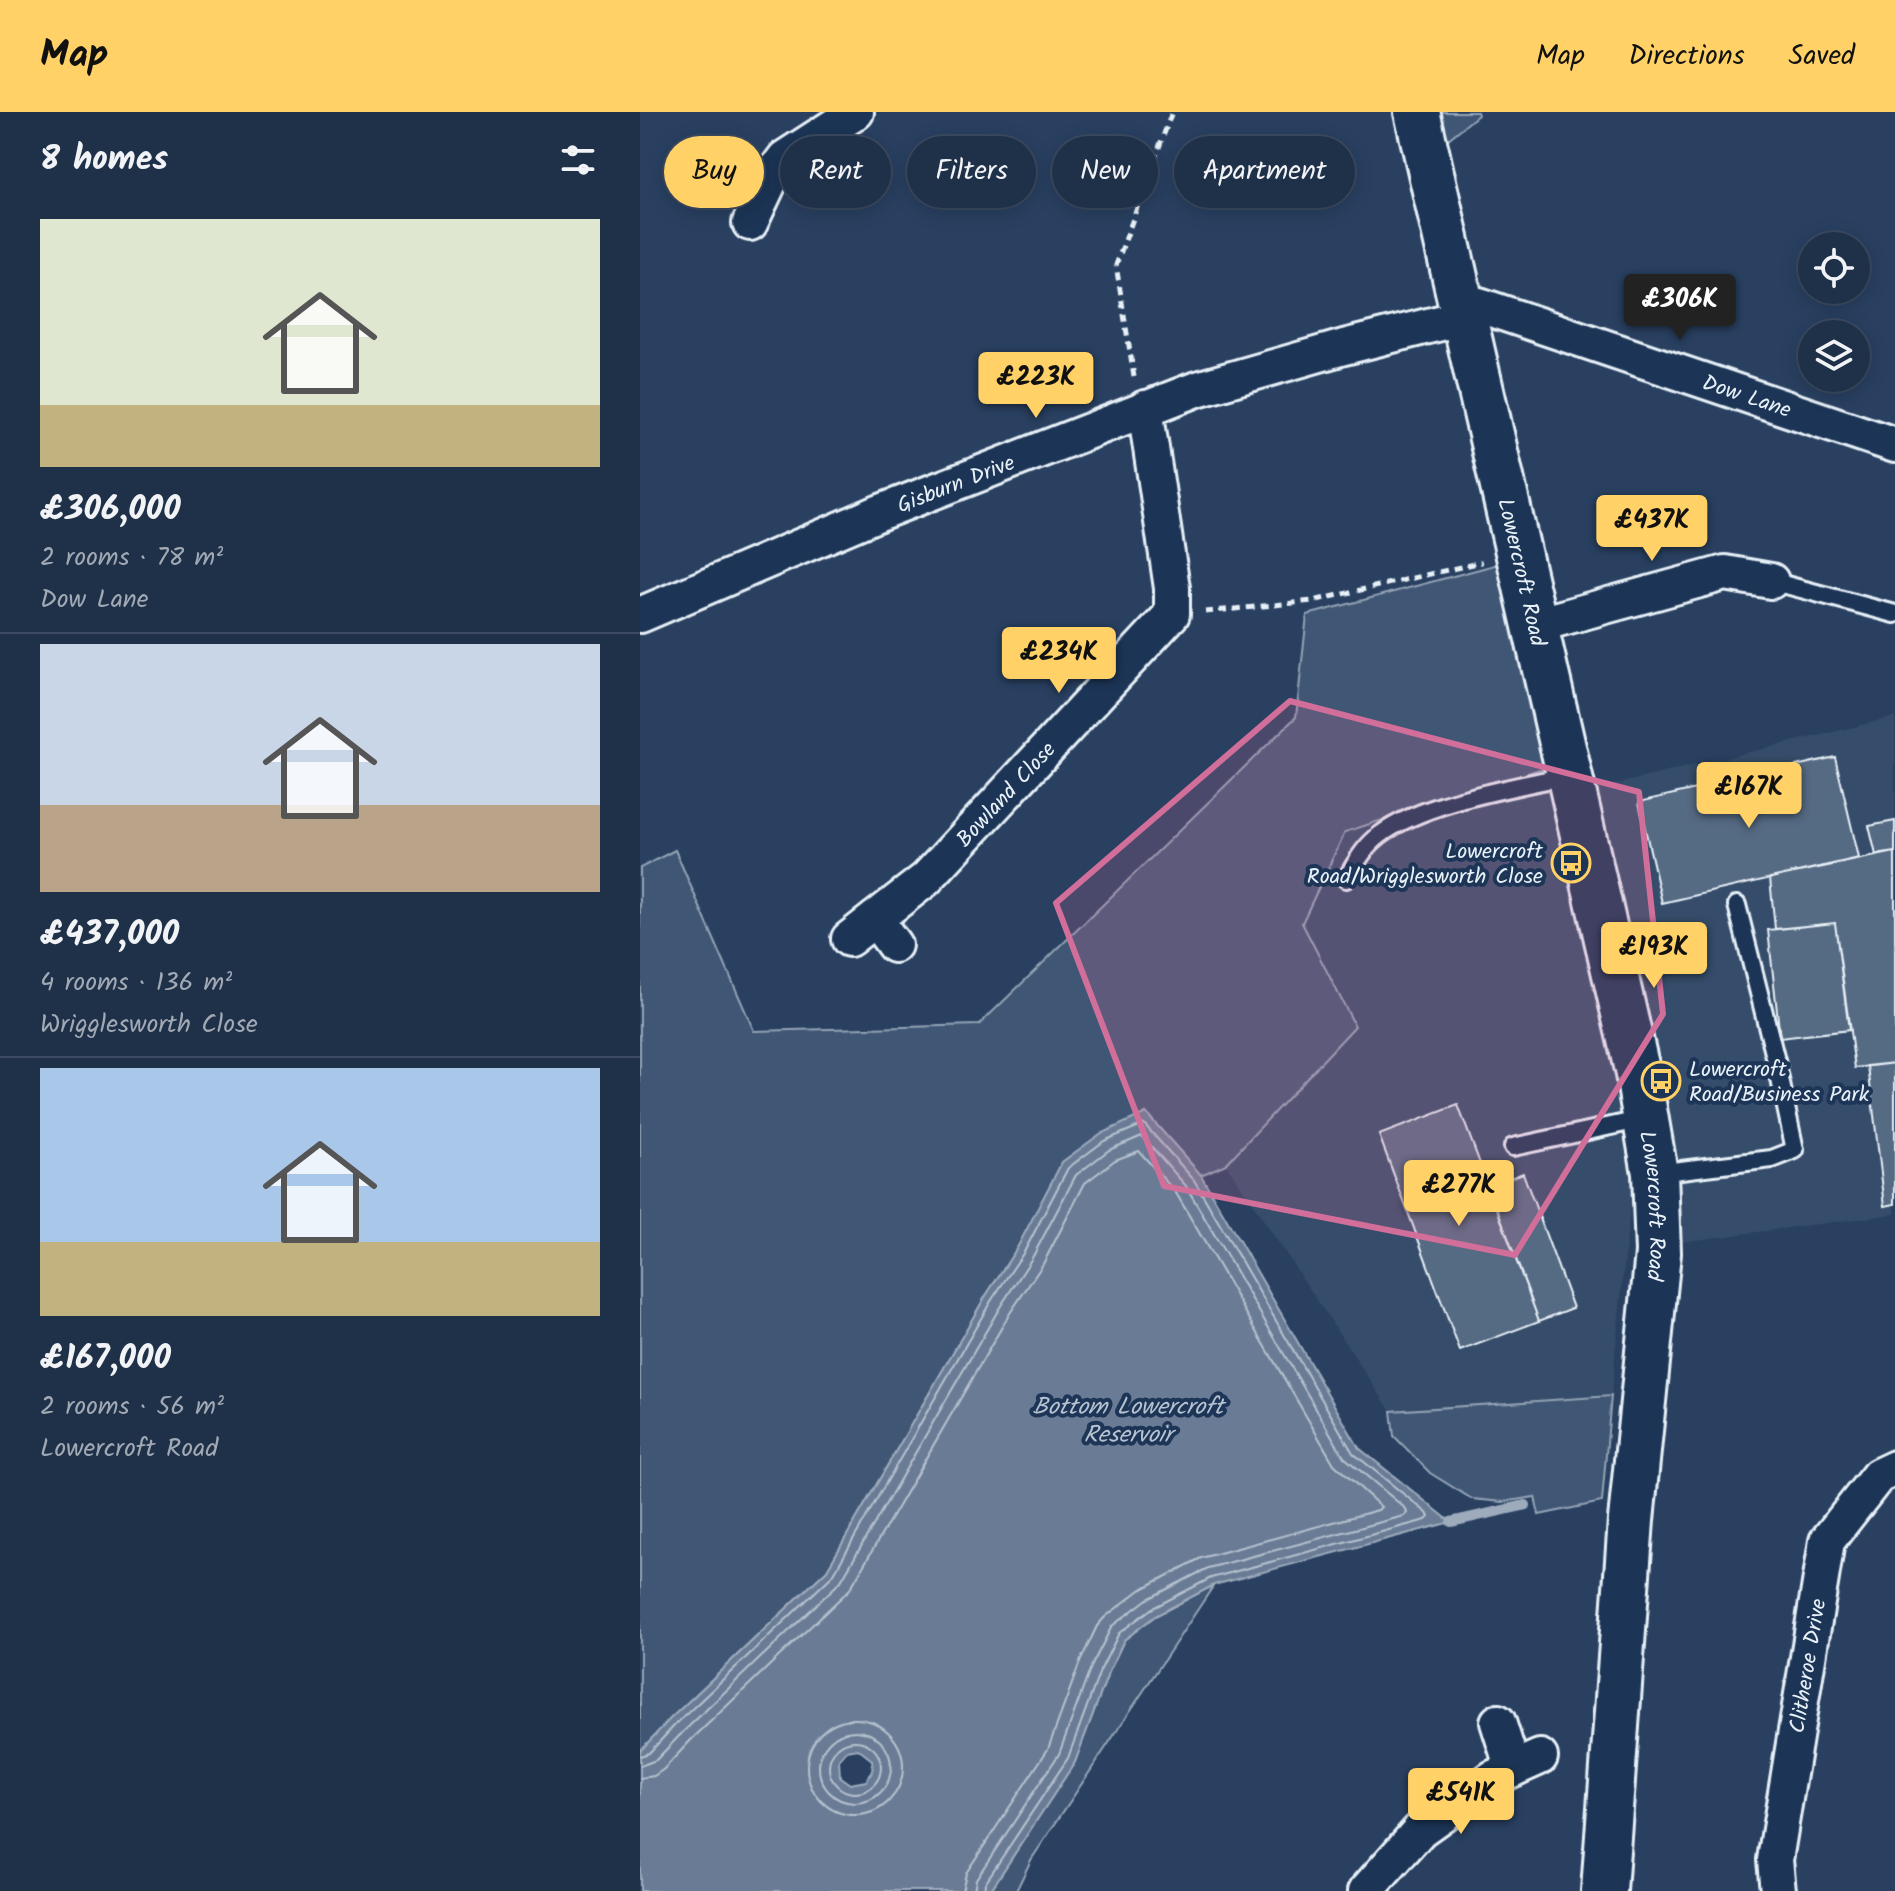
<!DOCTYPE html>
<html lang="en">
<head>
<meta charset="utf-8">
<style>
	:root { --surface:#1f3049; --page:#273850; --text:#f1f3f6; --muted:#a1a9b4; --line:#3c4b61; --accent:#ffd166 }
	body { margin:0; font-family:Kalam,sans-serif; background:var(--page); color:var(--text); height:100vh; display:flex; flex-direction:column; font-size:30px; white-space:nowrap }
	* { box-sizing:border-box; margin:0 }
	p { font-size:26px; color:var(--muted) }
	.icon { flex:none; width:44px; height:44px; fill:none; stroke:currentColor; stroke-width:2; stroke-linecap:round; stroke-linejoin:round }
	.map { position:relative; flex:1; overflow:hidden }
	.sheet { display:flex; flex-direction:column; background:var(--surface); width:640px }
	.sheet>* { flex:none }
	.guide { position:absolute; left:24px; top:24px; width:760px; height:72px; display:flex; gap:16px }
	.fabs { position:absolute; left:1158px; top:120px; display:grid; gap:16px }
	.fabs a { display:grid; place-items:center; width:72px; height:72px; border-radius:50%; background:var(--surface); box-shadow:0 4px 20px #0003,0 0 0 2px var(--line); font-size:40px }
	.price { position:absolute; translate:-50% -68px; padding:0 18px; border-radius:8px; background:var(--accent); color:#111; font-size:26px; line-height:52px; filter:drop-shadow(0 2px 4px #0008) }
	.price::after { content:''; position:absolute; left:50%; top:48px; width:24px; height:18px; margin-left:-12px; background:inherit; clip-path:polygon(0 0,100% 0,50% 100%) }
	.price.current { background:#222; color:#fff }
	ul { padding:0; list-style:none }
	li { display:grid; align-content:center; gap:16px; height:424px; padding:0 40px }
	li+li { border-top:2px solid var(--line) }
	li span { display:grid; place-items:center; height:248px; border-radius:0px; color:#555 }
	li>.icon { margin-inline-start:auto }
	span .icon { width:144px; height:144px; fill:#fffc; stroke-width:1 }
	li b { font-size:34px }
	h2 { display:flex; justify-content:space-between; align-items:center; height:96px; padding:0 40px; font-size:34px }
	.chip { padding:0 28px; border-radius:36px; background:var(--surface); box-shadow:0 4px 20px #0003,0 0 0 2px var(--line); font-size:28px; line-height:72px }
	.chip.current { background:var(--accent); color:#111 }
	header { display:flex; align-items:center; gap:48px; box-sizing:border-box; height:112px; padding:0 40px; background:var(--accent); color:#111 }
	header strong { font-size:38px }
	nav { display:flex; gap:44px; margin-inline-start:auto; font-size:28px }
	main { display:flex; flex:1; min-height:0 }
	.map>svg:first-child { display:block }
	.built { fill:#364d6b }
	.green { fill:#415774; stroke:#94a4b6; stroke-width:2 }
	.water { fill:#6b7c95; stroke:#9dabbd; stroke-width:2; fill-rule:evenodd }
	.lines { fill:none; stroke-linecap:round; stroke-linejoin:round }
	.shore { stroke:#b6c2d0; stroke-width:2 }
	.stream { stroke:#9dabbd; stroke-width:10 }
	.building { fill:#556a83; stroke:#e8f1f8; stroke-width:2 }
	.lane-casing { stroke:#e8f1f8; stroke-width:22 }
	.street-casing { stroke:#e8f1f8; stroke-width:40 }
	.secondary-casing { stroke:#e8f1f8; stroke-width:50 }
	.path { stroke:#e8f1f8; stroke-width:5; stroke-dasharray:8 6; stroke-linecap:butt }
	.lane { stroke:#1d3557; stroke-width:16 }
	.street { stroke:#1d3557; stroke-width:34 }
	.secondary { stroke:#1d3557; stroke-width:44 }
	.marked { fill:#d16f9a; fill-opacity:0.2; stroke:#d16f9a; stroke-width:6; stroke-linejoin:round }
	.labels { text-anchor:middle; stroke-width:8; stroke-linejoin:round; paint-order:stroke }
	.street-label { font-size:22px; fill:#e8f1f8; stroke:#1d3557 }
	.poi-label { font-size:22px; fill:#e8f1f8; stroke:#1d3557; text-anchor:end }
	.water-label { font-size:24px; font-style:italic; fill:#b6c2d0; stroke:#1d3557 }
</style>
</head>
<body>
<header>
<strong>Map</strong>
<nav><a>Map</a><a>Directions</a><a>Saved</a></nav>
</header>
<main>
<section class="sheet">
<h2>8 homes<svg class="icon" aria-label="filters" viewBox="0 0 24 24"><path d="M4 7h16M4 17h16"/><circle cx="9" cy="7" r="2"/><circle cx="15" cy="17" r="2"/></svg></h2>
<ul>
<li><span style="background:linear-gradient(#dfe7d0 75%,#c2b280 0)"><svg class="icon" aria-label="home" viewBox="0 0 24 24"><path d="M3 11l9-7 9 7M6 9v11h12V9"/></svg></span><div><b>£306,000</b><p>2 rooms · 78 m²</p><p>Dow Lane</p></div></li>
<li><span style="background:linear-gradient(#c9d6e8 65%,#b9a48a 0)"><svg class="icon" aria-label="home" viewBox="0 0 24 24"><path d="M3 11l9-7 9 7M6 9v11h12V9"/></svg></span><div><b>£437,000</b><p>4 rooms · 136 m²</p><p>Wrigglesworth Close</p></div></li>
<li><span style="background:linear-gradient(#a9c7e8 70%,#c2b280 0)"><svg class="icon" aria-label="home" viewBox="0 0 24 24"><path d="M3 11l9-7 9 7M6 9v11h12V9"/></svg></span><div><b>£167,000</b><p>2 rooms · 56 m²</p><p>Lowercroft Road</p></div></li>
</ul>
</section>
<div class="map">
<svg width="1255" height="1779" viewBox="0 0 1255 1779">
	<rect width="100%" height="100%" fill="#294061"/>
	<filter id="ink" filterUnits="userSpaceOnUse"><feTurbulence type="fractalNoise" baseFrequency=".0125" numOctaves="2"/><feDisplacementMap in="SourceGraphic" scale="16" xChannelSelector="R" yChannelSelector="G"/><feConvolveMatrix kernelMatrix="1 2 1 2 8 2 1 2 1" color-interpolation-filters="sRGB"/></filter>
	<g filter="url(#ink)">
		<path class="built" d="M1255,605V1102L1033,1131L1039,1060L957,677Z
			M912,653L994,1055L971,1284L751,1299L586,1052L715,914L662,811L705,720Z"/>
		<path class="green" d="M787,0H837L838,3L796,37Z
			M866,450L912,653L705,720L662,811L715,914L586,1052L561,1063L506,1001L377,1136L345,1185L187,1458L30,1607L0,1639V756L35,738L114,919L339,913L656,605L667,503Z
			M971,1284L962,1390L899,1403L895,1385L863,1390L832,1387L790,1361L754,1324L751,1299Z
			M574,1473L391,1748L376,1779H350L435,1650L468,1562L484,1528L515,1504Z"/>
		<path class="water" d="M506,1001L561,1063L719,1336L811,1410L574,1473L515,1504L484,1528L468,1562L435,1650L350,1779H0V1639L30,1607L187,1458L345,1185L377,1136L422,1050L460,1022ZM218,1637L232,1648L233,1659L226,1669L210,1672L200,1665L199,1648L207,1639Z"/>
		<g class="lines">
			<path class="shore" d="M167 1655a48 48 0 1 1 96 0a48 48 0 1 1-96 0Z
				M179 1655a36 36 0 1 1 72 0a36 36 0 1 1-72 0Z
				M189 1655a26 26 0 1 1 52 0a26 26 0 1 1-52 0Z
				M0,1644L9,1641L35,1613L193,1463L351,1189L384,1140L428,1056L464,1029L504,1012L554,1068L713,1341L787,1401L789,1405L786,1408L571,1466L511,1497L479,1521L460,1559L428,1646L345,1771L344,1779
				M0,1654L16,1648L43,1620L201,1469L360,1195L392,1146L436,1063L469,1038L502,1024L546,1074L704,1345L766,1397L767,1401L764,1404L568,1456L506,1488L472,1514L451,1555L419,1642L336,1767L334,1779
				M0,1666L14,1664L24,1657L51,1628L210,1477L370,1201L403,1152L445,1071L475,1048L499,1039L536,1081L694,1352L741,1395L738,1398L561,1446L500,1478L465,1505L457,1514L440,1550L408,1637L326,1761L322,1779"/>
			<path class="stream" d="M811,1410L886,1393"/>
		</g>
		<path class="building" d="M1195,645L1219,746L1022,791L999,690Z
			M1255,709V740L1236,743L1229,714Z
			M1255,740V951L1215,956L1195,811L1135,817L1130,766Z
			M1195,811L1209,918L1140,926L1128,818Z
			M1255,951V1092L1245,1094L1228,954Z
			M818,993L899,1209L820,1239L739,1023Z
			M883,1061L933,1196L899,1209L849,1074Z"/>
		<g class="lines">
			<defs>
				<path id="lane" d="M1131,469L1255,502
					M706,767C716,751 724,735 740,723C783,690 876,675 930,663
					M873,1035L1004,1007
					M1016,1061L1132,1047L1155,1038L1137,953L1097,793"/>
				<g id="street">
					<path d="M110,111L133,62L145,46L216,0"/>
					<path id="s1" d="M822,195L839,193L1255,333"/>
					<path id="s2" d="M0,503L241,400L557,277L704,235L824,205"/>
					<path d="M896,513L1085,461L1131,469"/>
					<path d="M235,807L254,833"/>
					<path id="s3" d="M209,827L286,767L532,502V476L505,296"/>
					<path d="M858,1610L873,1657"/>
					<path d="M726,1779L780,1718L853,1666L900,1645"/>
					<path id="s4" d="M1138,1779L1135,1748L1187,1429L1238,1364L1255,1356"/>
				</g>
				<g id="secondary">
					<path id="s5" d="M777,0L998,962L1015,1061L1018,1141L991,1408L964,1779"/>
				</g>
			</defs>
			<use href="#lane" class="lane-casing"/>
			<use href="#street" class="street-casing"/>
			<use href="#secondary" class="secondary-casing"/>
			<path class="path" d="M494,265L476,153L532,0
				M565,500L673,489L842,450"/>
			<use href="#lane" class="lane"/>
			<use href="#street" class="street"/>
			<use href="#secondary" class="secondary"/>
		</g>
	</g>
	<path class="marked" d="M650,589L999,680L1023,902L875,1143L524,1074L416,791Z"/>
	<defs>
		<symbol id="bus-ring" viewBox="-11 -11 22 22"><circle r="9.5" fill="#1d3557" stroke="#ffd166" stroke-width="1.5"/><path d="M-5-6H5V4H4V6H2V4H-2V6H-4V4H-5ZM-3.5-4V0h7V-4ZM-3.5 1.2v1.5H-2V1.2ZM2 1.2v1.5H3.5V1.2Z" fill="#ffd166"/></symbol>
	</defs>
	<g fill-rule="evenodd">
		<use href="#bus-ring" x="909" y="729" width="44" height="44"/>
		<use href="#bus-ring" x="999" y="947" width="44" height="44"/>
	</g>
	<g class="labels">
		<g class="street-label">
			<text dy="8" stroke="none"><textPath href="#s1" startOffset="300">Dow Lane</textPath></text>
			<text dy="8" stroke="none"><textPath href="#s2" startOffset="342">Gisburn Drive</textPath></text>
			<text dy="8" stroke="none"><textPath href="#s5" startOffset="472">Lowercroft Road</textPath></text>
			<text dy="8" stroke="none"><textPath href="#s3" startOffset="214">Bowland Close</textPath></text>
			<text dy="8" stroke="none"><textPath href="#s5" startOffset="1120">Lowercroft Road</textPath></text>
			<text dy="8" stroke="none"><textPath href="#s4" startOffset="228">Clitheroe Drive</textPath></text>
		</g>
		<g class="poi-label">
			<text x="903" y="746">Lowercroft<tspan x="903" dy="25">Road/Wrigglesworth Close</tspan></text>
			<text x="1049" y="964" text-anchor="start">Lowercroft<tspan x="1049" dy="25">Road/Business Park</tspan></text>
		</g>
		<g class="water-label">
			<text x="488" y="1302">Bottom Lowercroft<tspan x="488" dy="28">Reservoir</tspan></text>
		</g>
	</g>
</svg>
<div class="fabs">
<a><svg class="icon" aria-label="locate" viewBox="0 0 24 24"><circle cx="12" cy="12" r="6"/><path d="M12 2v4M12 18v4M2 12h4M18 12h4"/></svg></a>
<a><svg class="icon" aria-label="layers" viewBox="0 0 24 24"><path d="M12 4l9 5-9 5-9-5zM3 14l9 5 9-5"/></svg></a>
</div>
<b class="price current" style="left:1040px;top:230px">£306K</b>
<b class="price" style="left:396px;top:308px">£223K</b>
<b class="price" style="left:1012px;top:451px">£437K</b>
<b class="price" style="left:419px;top:583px">£234K</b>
<b class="price" style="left:1109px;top:718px">£167K</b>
<b class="price" style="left:1014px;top:878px">£193K</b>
<b class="price" style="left:819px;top:1116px">£277K</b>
<b class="price" style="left:821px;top:1724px">£541K</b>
<div class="guide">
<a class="chip current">Buy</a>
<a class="chip">Rent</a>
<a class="chip">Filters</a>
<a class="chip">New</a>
<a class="chip">Apartment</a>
</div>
</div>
</main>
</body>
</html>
